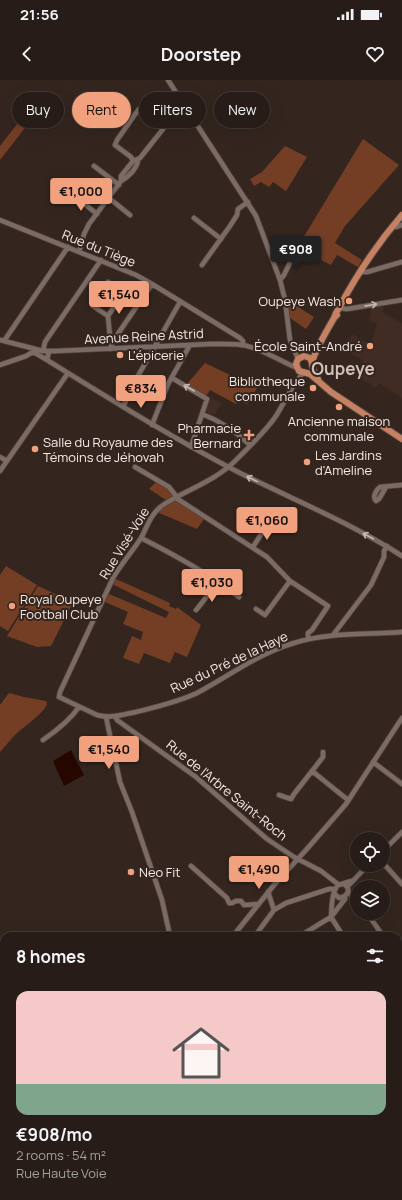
<!DOCTYPE html>
<html lang="en">
<head>
<meta charset="utf-8">
<style>
	:root { --surface:#271c17; --page:#332924; --text:#f1f3f6; --muted:#a4a1a1; --line:#433a36; --accent:#f1a17d }
	body { margin:0; font-family:Manrope,sans-serif; background:var(--page); color:var(--text); height:100vh; display:flex; flex-direction:column; font-size:15px; white-space:nowrap }
	* { box-sizing:border-box; margin:0 }
	p { font-size:13px; color:var(--muted) }
	.icon { flex:none; width:22px; height:22px; fill:none; stroke:currentColor; stroke-width:2; stroke-linecap:round; stroke-linejoin:round }
	.map { position:relative; flex:1; overflow:hidden }
	.drawer { position:absolute; left:0px; top:852px; width:402px; height:268px; display:flex; flex-direction:column; background:var(--surface); border-radius:12px 12px 0 0; box-shadow:0 4px 16px #0002,0 0 0 1px var(--line) }
	.drawer>* { flex:none }
	.guide { position:absolute; left:12px; top:12px; width:378px; height:36px; display:flex; gap:8px }
	.tools { position:absolute; left:350px; top:752px; display:grid; gap:8px }
	.tools a { display:grid; place-items:center; width:40px; height:40px; border-radius:50%; background:var(--surface); box-shadow:0 4px 16px #0002,0 0 0 1px var(--line); font-size:20px }
	.price { position:absolute; translate:-50% -34px; padding:0 9px; border-radius:4px; background:var(--accent); color:#111; font-size:13px; line-height:26px; filter:drop-shadow(0 1px 2px #0008) }
	.price::after { content:''; position:absolute; left:50%; top:24px; width:12px; height:9px; margin-left:-6px; background:inherit; clip-path:polygon(0 0,100% 0,50% 100%) }
	.price.selected { background:#222; color:#fff }
	ul { padding:0; list-style:none }
	li { display:grid; align-content:center; gap:8px; height:212px; padding:0 16px }
	li+li { border-top:1px solid var(--line) }
	li span { display:grid; place-items:center; height:124px; border-radius:12px; color:#555 }
	li>.icon { margin-inline-start:auto }
	span .icon { width:72px; height:72px; fill:#fffc; stroke-width:1 }
	li b { font-size:17px }
	h2 { display:flex; justify-content:space-between; align-items:center; height:48px; padding:0 16px; font-size:17px }
	.pill { padding:0 14px; border-radius:18px; background:var(--surface); box-shadow:0 4px 16px #0002,0 0 0 1px var(--line); font-size:14px; line-height:36px }
	.pill.selected { background:var(--accent); color:#111 }
	.status { display:flex; justify-content:space-between; align-items:center; height:28px; padding:0 20px; background:var(--surface); direction:ltr }
	.status svg { height:11px; fill:currentColor }
	header { display:flex; justify-content:space-between; align-items:center; height:52px; padding:0 16px; background:var(--surface); font-size:18px; font-weight:700 }
	.map>svg:first-child { display:block }
	.built { fill:#402c22 }
	.green { fill:#743e25 }
	.water { fill:#260700 }
	.lines { fill:none; stroke-linecap:round; stroke-linejoin:round }
	.minor-casing { stroke:#50433e; stroke-width:6 }
	.major-casing { stroke:#50433e; stroke-width:8 }
	.minor { stroke:#7c6b64; stroke-width:4.5 }
	.major { stroke:#c58162; stroke-width:6 }
	.oneway { stroke:#c5b8b3 }
	.poi-dot { fill:#f1a17d; stroke:#34261f; stroke-width:1.5 }
	.labels { text-anchor:middle; stroke-width:4; stroke-linejoin:round; paint-order:stroke }
	.street-label { font-size:13px; fill:#f6ebe7; stroke:#34261f }
	.poi-label { font-size:13px; fill:#f6ebe7; stroke:#34261f; text-anchor:start }
	.district-label { font-size:17px; font-weight:bold; fill:#d2bfb6; stroke:#34261f }
</style>
</head>
<body>
<div class="status"><b>21:56</b><svg viewBox="0 0 49 12"><path d="M0 12V9h3v3zM5 12V6h3v6zM10 12V3h3v9zM15 12V0h3v12zM26 1h20v11H26zM47 4h2v5h-2z"/></svg></div>
<header><svg class="icon" aria-label="back" viewBox="0 0 24 24"><path d="M15 5l-7 7 7 7"/></svg>Doorstep<svg class="icon" aria-label="heart" viewBox="0 0 24 24"><path d="M12 20l-8-8c-3-5 5-10 8-4 3-6 11-1 8 4z"/></svg></header>
<div class="map">
<svg width="402" height="1120" viewBox="0 0 402 1120">
	<rect width="100%" height="100%" fill="#34261f"/>
	<path class="built" d="M384,226L382,232L402,243V318L379,303L376,308L356,295L363,280L343,270L352,254L371,265L377,244L368,239L371,233L370,228Z
		M211,318L222,323L214,335L206,332Z
		M0,1074L4,1076V1116H22V1120H0Z"/>
	<path class="green" d="M25,34L31,40L0,80V66Z
		M363,59L399,85L345,146L335,163L362,180L358,187L337,175L331,185L297,168Z
		M285,66L307,77L286,111L273,102L269,107L261,102L254,106L250,99L262,92Z
		M287,220L314,237L306,249L290,238Z
		M205,283L257,308L247,324L239,320L236,324L210,310L206,316L187,304Z
		M156,402L170,410L174,415L166,420L149,409Z
		M174,421H177L204,439L197,449L157,432L163,427Z
		M6,486L37,505L8,551L0,546V495Z
		M116,499L170,523L169,526L176,529L177,527L201,545L187,577L175,572L170,583L144,573L139,584L123,578L132,556L141,560L143,552L123,544L128,532L105,522L109,514L166,538L169,532L112,504Z
		M38,506L73,522L51,566L37,567L7,556Z
		M9,613L24,617L46,621L47,624C43,634 26,645 17,653C11,659 6,665 0,672V625Z
		M400,917L402,919V1061L398,1063V918Z
		M0,987L4,989V1014L0,1012Z
		M0,1015L4,1016V1074L0,1071Z
		M22,1116H117V1120H23Z
		M118,1116H137L138,1119L158,1116H266L267,1120H118Z"/>
	<path class="water" d="M71,670L84,695L64,706L53,681Z"/>
	<g class="lines">
		<defs>
			<path id="minor" d="M168,0L256,136L280,200L285,220L290,260L298,279
				M133,81L131,77L115,65L117,60L136,33L139,29L145,30L162,42
				M94,86L119,105
				M121,101V96L133,81L140,78L163,49L166,45L162,42L179,17
				M76,117L97,134
				M109,118L130,135
				M194,138L221,159
				M0,140L136,195L152,204L240,258L243,261V265
				M393,145L396,147L402,145
				M79,172L84,154L89,144L121,101C128,97 137,89 138,80
				M202,185L230,146L237,135L238,129L248,122
				M359,192H367L402,182
				M280,200L284,195L296,170
				M339,228L347,229L402,220
				M108,236L93,226L108,202L123,213L108,236L110,258L113,261
				M0,260L43,271H56L211,264C226,264 240,263 254,268C269,273 282,282 297,288
				M4,261L68,167
				M110,269L113,261L152,204
				M43,271L45,262L101,180
				M49,271L47,280C110,319 174,359 240,393C294,420 351,443 402,476
				M0,285L26,276L31,273H35L47,280
				M172,298L207,319L191,367
				M123,327L134,303L180,222
				M202,334C221,341 235,351 250,365
				M152,345L168,304L190,265
				M0,377L7,381
				M135,387L169,407L177,417
				M0,391L68,293
				M386,407L379,419L376,421C372,417 376,410 380,407L402,405
				M176,418L267,477L290,501L328,526L312,550L308,553V559
				M141,458C175,475 208,493 239,517
				M253,467L267,445
				M256,529L265,535L290,501
				M196,530L197,529L218,502
				M333,555L371,505L384,477V471L387,466
				M59,617L60,612L113,498C121,484 132,472 141,458C147,447 151,433 163,425C186,410 215,401 235,381C249,367 265,352 276,336C285,322 292,304 304,292
				M59,617L97,635C110,639 124,634 136,632C156,627 178,622 197,613C229,596 259,573 294,563C329,552 366,555 402,552
				M115,636L117,640L196,697L267,759L294,777L321,791L339,805L351,801
				M106,637L120,702L132,732L162,820L170,856
				M43,660C56,651 70,640 79,627
				M373,682L402,704
				M312,691L348,720
				M279,715L291,719L294,714L323,677V672
				M383,771L402,752
				M383,783L402,804
				M191,786L227,818L229,823H232L236,821H241L244,825L258,824
				M350,804L368,785
				M268,812L274,830L286,823L329,809H335
				M348,812L357,822
				M334,813L339,818L345,816
				M367,833L383,856
				M331,837C332,828 331,815 336,808
				M331,837L343,856
				M233,856L274,805L306,770L346,724L402,638
				M255,856L274,830
				M300,856L331,837L345,819V816L348,812V808L344,804
				M398,878L402,883
				M398,1101L402,1098
				M372,1120L378,1116"/>
			<path id="major" d="M334,238L336,233L339,228C357,194 377,164 402,135
				M312,283L310,278L304,276L298,279L296,284L299,291L310,294L331,312L402,359
				M318,299C315,294 312,289 312,284C313,273 328,249 334,238L337,235"/>
		</defs>
		<use href="#minor" class="minor-casing"/>
		<use href="#major" class="major-casing"/>
		<use href="#minor" class="minor"/>
		<use href="#major" class="major"/>
	</g>
	<defs><path id="oneway-shaft" d="M-6 0H5M1.5-3L5.5 0L1.5 3" fill="none" stroke-width="1.6" stroke-linecap="round" stroke-linejoin="round"/></defs>
	<g class="oneway">
		<use href="#oneway-shaft" transform="translate(371 225) rotate(-9)"/>
		<use href="#oneway-shaft" transform="translate(189 308) rotate(-150)"/>
		<use href="#oneway-shaft" transform="translate(252 399) rotate(-154)"/>
		<use href="#oneway-shaft" transform="translate(368 456) rotate(-152)"/>
	</g>
	<g class="poi-dot">
		<circle cx="349" cy="221" r="4"/>
		<circle cx="370" cy="266" r="4"/>
		<circle cx="120" cy="275" r="4"/>
		<circle cx="313" cy="308" r="4"/>
		<circle cx="339" cy="327" r="4"/>
		<path d="M247 349h4v4h4v4h-4v4h-4v-4h-4v-4h4z"/>
		<circle cx="35" cy="369" r="4"/>
		<circle cx="307" cy="382" r="4"/>
		<circle cx="12" cy="526" r="4"/>
		<circle cx="131" cy="792" r="4"/>
	</g>
	<g class="labels">
		<g class="street-label">
			<text transform="translate(99 168) rotate(22)" y="5">Rue du Tiège</text>
			<text transform="translate(144 256) rotate(-3)" y="5">Avenue Reine Astrid</text>
			<text transform="translate(124 463) rotate(-58)" y="5">Rue Visé-Voie</text>
			<text transform="translate(229 582) rotate(-25)" y="5">Rue du Pré de la Haye</text>
			<text transform="translate(227 710) rotate(39)" y="5">Rue de l'Arbre Saint-Roch</text>
		</g>
		<g class="poi-label">
			<text x="341" y="226" text-anchor="end">Oupeye Wash</text>
			<text x="362" y="271" text-anchor="end">École Saint-André</text>
			<text x="128" y="280">L'épicerie</text>
			<text x="305" y="306" text-anchor="end">Bibliotheque<tspan x="305" dy="15">communale</tspan></text>
			<text x="339" y="346" text-anchor="middle">Ancienne maison<tspan x="339" dy="15">communale</tspan></text>
			<text x="241" y="353" text-anchor="end">Pharmacie<tspan x="241" dy="15">Bernard</tspan></text>
			<text x="43" y="367">Salle du Royaume des<tspan x="43" dy="15">Témoins de Jéhovah</tspan></text>
			<text x="315" y="380">Les Jardins<tspan x="315" dy="15">d'Ameline</tspan></text>
			<text x="20" y="524">Royal Oupeye<tspan x="20" dy="15">Football Club</tspan></text>
			<text x="139" y="797">Neo Fit</text>
		</g>
		<g class="district-label">
			<text x="343" y="295">Oupeye</text>
		</g>
	</g>
</svg>
<div class="tools">
<a><svg class="icon" aria-label="locate" viewBox="0 0 24 24"><circle cx="12" cy="12" r="6"/><path d="M12 2v4M12 18v4M2 12h4M18 12h4"/></svg></a>
<a><svg class="icon" aria-label="layers" viewBox="0 0 24 24"><path d="M12 4l9 5-9 5-9-5zM3 14l9 5 9-5"/></svg></a>
</div>
<b class="price" style="left:81px;top:132px">€1,000</b>
<b class="price selected" style="left:296px;top:190px">€908</b>
<b class="price" style="left:119px;top:235px">€1,540</b>
<b class="price" style="left:141px;top:329px">€834</b>
<b class="price" style="left:267px;top:461px">€1,060</b>
<b class="price" style="left:212px;top:523px">€1,030</b>
<b class="price" style="left:109px;top:690px">€1,540</b>
<b class="price" style="left:259px;top:810px">€1,490</b>
<div class="guide">
<a class="pill">Buy</a>
<a class="pill selected">Rent</a>
<a class="pill">Filters</a>
<a class="pill">New</a>
</div>
<section class="drawer">
<h2>8 homes<svg class="icon" aria-label="filters" viewBox="0 0 24 24"><path d="M4 7h16M4 17h16"/><circle cx="9" cy="7" r="2"/><circle cx="15" cy="17" r="2"/></svg></h2>
<ul>
<li><span style="background:linear-gradient(#f6c9c9 75%,#7fa58c 0)"><svg class="icon" aria-label="home" viewBox="0 0 24 24"><path d="M3 11l9-7 9 7M6 9v11h12V9"/></svg></span><div><b>€908/mo</b><p>2 rooms · 54 m²</p><p>Rue Haute Voie</p></div></li>
</ul>
</section>
</div>
</body>
</html>
